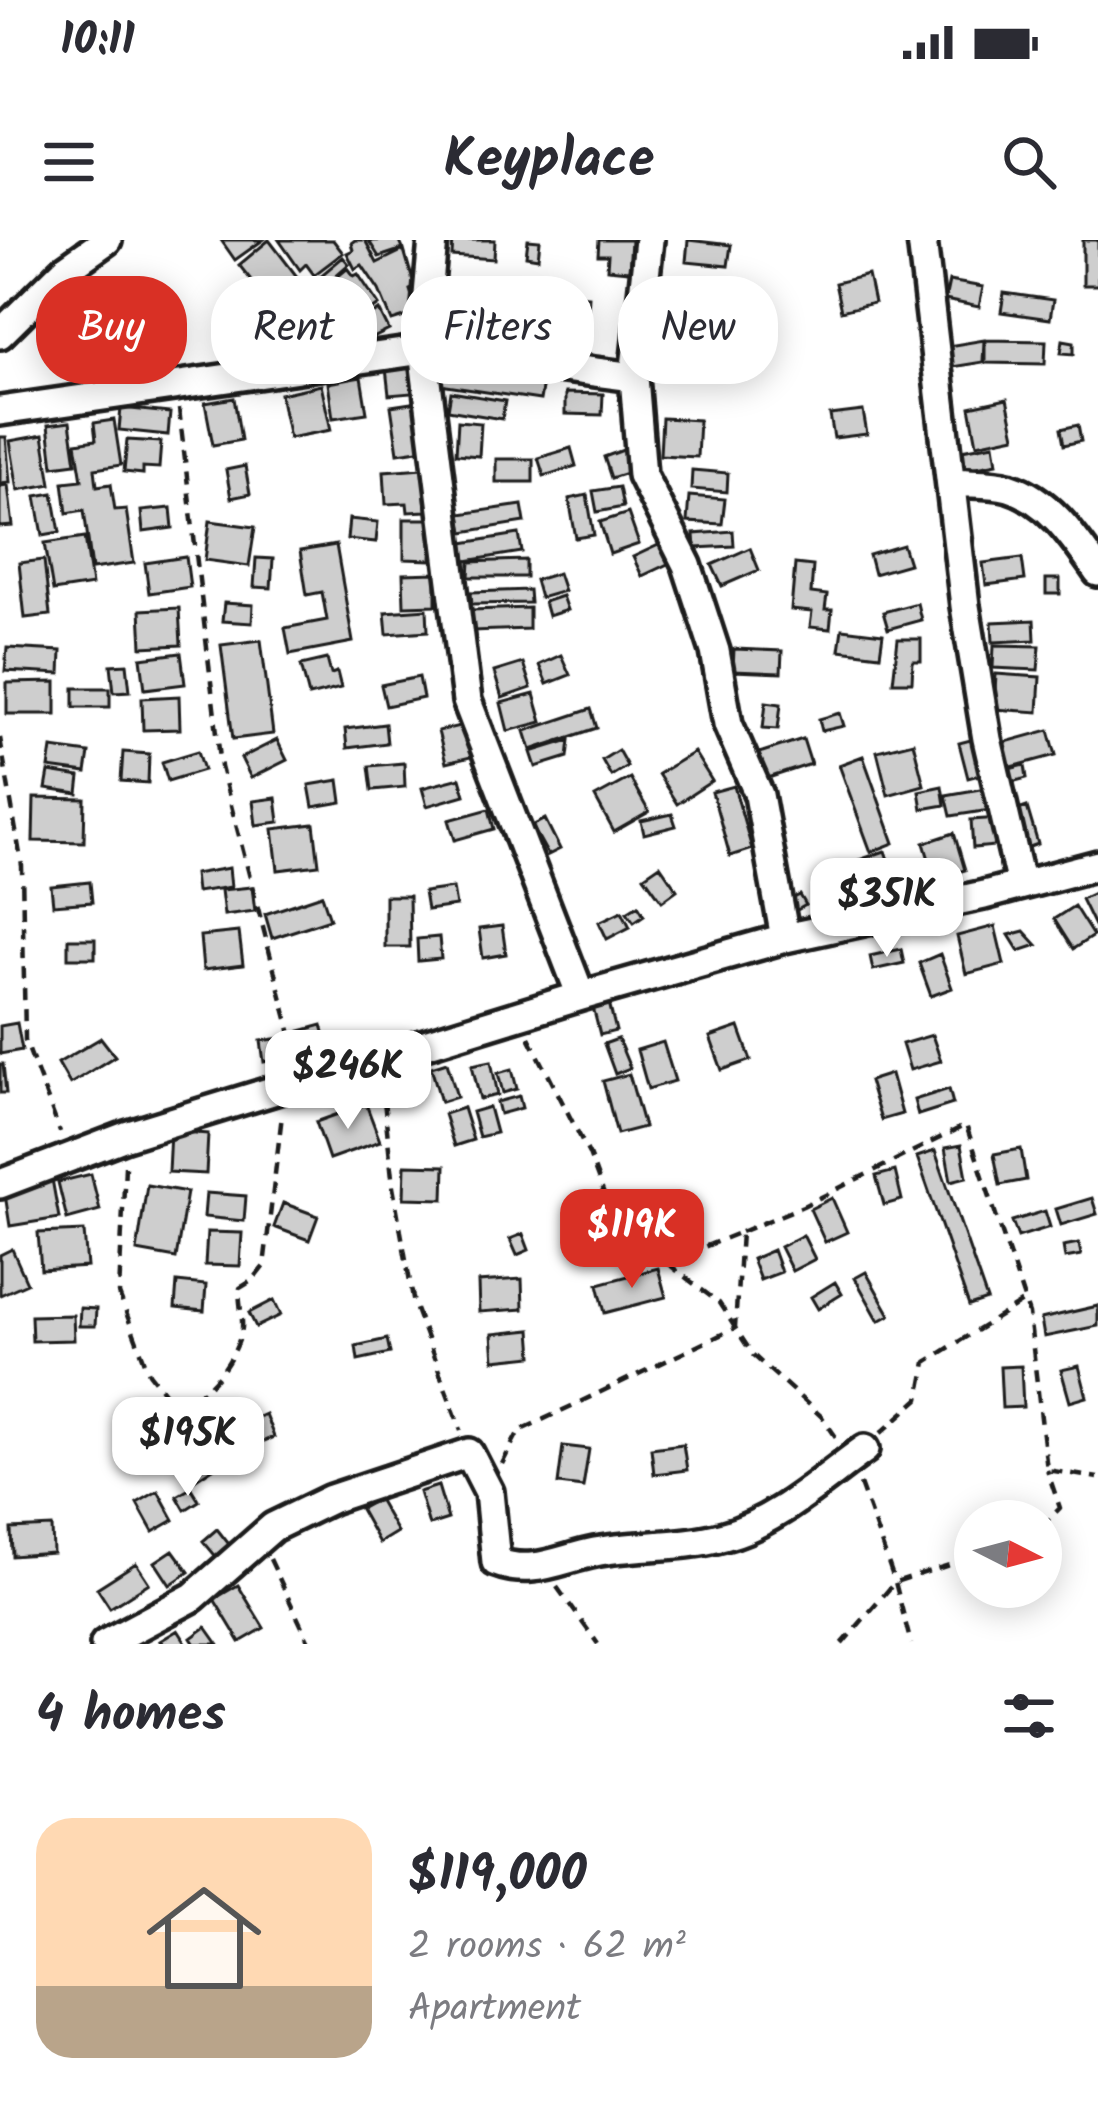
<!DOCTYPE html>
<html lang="en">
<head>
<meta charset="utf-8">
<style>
	:root { --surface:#fff; --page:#f7f7f7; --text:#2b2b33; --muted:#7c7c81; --accent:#d93025 }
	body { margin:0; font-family:Kalam,sans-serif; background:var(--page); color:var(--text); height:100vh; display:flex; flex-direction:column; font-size:45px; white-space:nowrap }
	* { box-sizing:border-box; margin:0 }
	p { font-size:39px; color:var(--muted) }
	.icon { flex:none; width:66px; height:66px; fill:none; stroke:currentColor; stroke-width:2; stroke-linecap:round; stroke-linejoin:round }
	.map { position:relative; height:1404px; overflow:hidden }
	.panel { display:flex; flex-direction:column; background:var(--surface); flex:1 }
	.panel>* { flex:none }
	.banner { position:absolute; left:36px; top:36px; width:1026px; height:108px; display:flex; gap:24px }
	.needle { width:78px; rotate:96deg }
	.buttons { position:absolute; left:954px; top:1260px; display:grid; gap:24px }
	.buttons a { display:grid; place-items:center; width:108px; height:108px; border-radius:50%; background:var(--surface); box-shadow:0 6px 30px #0003; font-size:60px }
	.price { position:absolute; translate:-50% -102px; padding:0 27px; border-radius:24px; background:#fff; color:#222; font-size:39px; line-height:78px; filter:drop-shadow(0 3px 6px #0008) }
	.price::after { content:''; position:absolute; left:50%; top:72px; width:36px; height:27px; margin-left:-18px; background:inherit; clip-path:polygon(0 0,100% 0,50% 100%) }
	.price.active { background:var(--accent); color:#fff }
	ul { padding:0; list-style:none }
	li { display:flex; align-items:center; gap:36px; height:300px; padding:0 36px }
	li span { display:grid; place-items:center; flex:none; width:336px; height:240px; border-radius:36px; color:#555 }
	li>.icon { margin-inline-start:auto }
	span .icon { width:144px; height:144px; fill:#fffc; stroke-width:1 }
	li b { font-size:51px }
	h2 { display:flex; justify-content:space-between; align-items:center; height:144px; padding:0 36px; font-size:51px }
	.chip { padding:0 42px; border-radius:48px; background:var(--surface); box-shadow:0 6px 30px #0003; font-size:42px; line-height:108px }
	.chip.active { background:var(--accent); color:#fff }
	.status { display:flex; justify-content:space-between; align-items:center; height:84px; padding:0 60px; background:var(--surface); direction:ltr }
	.status svg { height:33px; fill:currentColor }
	header { display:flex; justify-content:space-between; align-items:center; height:156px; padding:0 36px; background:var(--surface); font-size:54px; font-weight:600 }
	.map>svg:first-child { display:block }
	.building { fill:#cecece; stroke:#1c1c1c; stroke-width:3 }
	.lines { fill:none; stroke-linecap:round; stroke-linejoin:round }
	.minor-casing { stroke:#1c1c1c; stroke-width:36 }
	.path { stroke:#1c1c1c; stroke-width:4.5; stroke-dasharray:12 9; stroke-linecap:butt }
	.minor { stroke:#fff; stroke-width:27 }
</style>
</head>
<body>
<div class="status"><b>10:11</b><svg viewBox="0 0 49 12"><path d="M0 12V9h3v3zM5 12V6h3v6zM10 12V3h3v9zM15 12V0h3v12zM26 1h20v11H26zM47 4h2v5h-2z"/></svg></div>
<header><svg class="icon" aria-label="menu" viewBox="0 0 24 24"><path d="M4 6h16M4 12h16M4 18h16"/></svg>Keyplace<svg class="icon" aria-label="search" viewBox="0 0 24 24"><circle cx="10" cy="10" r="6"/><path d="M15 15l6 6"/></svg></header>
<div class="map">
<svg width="1098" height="1404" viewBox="0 0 1098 1404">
	<rect width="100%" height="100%" fill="#fff"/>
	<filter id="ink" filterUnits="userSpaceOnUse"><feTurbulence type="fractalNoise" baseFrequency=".00833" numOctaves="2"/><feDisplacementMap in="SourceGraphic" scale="24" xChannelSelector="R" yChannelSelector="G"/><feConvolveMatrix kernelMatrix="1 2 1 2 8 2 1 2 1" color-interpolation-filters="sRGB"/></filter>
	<g filter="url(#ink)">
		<path class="building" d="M221,0H263L235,20Z
			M269,0L305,47L290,59L294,65L280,76L239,25Z
			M279,0H333L343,13L314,35L306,24L300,30Z
			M355,0H365L377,23L404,10L415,48L410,50L417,73L392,81L379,50L362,25L355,29L347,13L353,10L351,3Z
			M399,0L403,9L379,17L369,1Z
			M453,0H495L494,19L452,16Z
			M528,0L540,1L538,18L526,16Z
			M599,0H631L629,31L607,29L608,15H598Z
			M688,0L731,5L728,26L686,22Z
			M1083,0H1098V45H1083Z
			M343,17L349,24L302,65L295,57Z
			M348,28L354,36L358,34L379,65L359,79L331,42Z
			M868,35L874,63L841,71L835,43Z
			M949,41L983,47L979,67L945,60Z
			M447,43L483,44L482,72L446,71Z
			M329,44L356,80L334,100L304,65Z
			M667,47L695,49L694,69L666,67Z
			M554,53L589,56L588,71L553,68Z
			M1004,53L1053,60L1050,79L1001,72Z
			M379,70L389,90L347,111L341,96Z
			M571,72L589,74L585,109L567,107Z
			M441,79L484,81V100L440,97Z
			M715,80L735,82L733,97L714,95Z
			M984,100L983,122L940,129L942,107Z
			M985,100L1046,101L1045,124L985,123Z
			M1063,100L1074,102V114L1061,113Z
			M443,121L544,137L540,160L440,145Z
			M410,126L412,153L389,155L386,128Z
			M361,137L367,173L333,178L328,143Z
			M321,145L331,190L289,198L280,154Z
			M451,152L505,161L502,179L448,170Z
			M565,153L603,154L602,175L565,174Z
			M234,158L241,200L213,205L205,163Z
			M1007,159L1015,196L977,204L970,167Z
			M418,162L425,209L398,213L391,166Z
			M121,168L170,173L168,195L119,190Z
			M863,171L867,194L834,198L830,175Z
			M662,178L699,180L697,217L660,215Z
			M114,180L121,225L95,229L97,246L111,244L115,270L126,269L134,323L92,329L84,270L67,273L63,242L82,240L76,203L96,200L94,183Z
			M458,181L481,183L479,216L456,214Z
			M70,182L76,223L53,226L48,185Z
			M1078,185L1081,201L1064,205L1061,189Z
			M43,195L51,244L18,250L10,201Z
			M0,197H6L10,242L0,243Z
			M127,200L161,202L159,228L143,227V234L124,232Z
			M994,204L997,223L966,229L962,210Z
			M571,208L576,226L544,236L538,218Z
			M626,209L633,231L611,238L604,217Z
			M496,219H533V242H496Z
			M245,226L250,254L231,258L226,230Z
			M423,228L426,271L408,272L407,263L386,264L384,231Z
			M692,230L728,233L727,252L691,249Z
			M8,245L13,286L0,287V246Z
			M619,247L623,267L597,272L593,251Z
			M53,253L60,292L43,295L36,256Z
			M587,255L594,295L576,298L569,259Z
			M689,256L725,259L722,284L687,282Z
			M522,265L525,282L463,292L460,274Z
			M171,268L173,288L143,292L141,271Z
			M628,273L639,304L610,314L600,282Z
			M349,279L378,282L376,302L347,299Z
			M404,279H432L431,320L404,319Z
			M210,281L255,287L249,326L205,320Z
			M733,291L734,306L695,308L694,294Z
			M519,294L522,312L466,321L463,303Z
			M85,297L92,345L53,351L45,303Z
			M665,302L674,321L642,336L633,317Z
			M336,305L353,402L290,414L285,388L327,380L322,352L307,355L300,311Z
			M903,305L909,324L874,334L869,315Z
			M750,308L759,330L722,346L712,325Z
			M186,317L190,347L149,353L145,323Z
			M256,318L273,319L271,348L254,347Z
			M1022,318L1025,340L986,345L983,323Z
			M44,320L50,375L25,378L19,323Z
			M526,320V337H469L470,322Z
			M795,324L813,326L811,353L827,355L825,370H832L830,389L810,387L812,372L791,370Z
			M436,333V365L404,366L403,334Z
			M558,333L564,351L540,358L535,340Z
			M1046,339H1060V354H1046Z
			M529,350L530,363L472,364L471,352Z
			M562,356L567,370L548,376L544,362Z
			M224,363L253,365L252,383L222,381Z
			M917,363L921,380L888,389L883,372Z
			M179,368L181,405L142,407L140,370Z
			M529,368V389L471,391V370Z
			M427,369L428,391L387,394L385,372Z
			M1034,380L1035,400L993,402L992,382Z
			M842,389L883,394L880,415L839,410Z
			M898,399H921V421H913L912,442H893Z
			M261,400L273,494L233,499L221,405Z
			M994,405L1040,406L1038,430L993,428Z
			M7,408L61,411L60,434L5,431Z
			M734,409L782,411L781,433L733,431Z
			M181,413L185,444L145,449L141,418Z
			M561,415L570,435L547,444L539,425Z
			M327,419L331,434L337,432L341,448L309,456L301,425Z
			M523,423L531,448L502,458L494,432Z
			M127,424L130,451L114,452L111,425Z
			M996,434L1040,437L1038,472L994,469Z
			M419,437L423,458L386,466L381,445Z
			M56,442V474H7V443Z
			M74,448H110V467H74Z
			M534,454L542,482L508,491L501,463Z
			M179,456L180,489L143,490L142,458Z
			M766,462L781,464L778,489L763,488Z
			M591,469L597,488L531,510L525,491Z
			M840,473L844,486L822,491L819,479Z
			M385,484L387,503L347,508L345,489Z
			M468,484L475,516L446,523L438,491Z
			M1049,490L1056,515L1008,528L1002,503Z
			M978,498L987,533L968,538L959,503Z
			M803,499L811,524L765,539L756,514Z
			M277,500L287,520L251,538L241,518Z
			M570,500L568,517L536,527L531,512Z
			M913,502L924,545L888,555L877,511Z
			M52,508L89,513L86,533L49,528Z
			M618,510L627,526L611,536L602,520Z
			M198,511L204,530L168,541L162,522Z
			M123,512L149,514L148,543L121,541Z
			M694,512L712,541L677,564L658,534Z
			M863,516L894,603L871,612L839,525Z
			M404,523L405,547L372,550L369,526Z
			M1025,525L1027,538L1012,542L1009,529Z
			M49,532L80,537L78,554L46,549Z
			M460,538L465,555L427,566L422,548Z
			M630,538L649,572L614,592L595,557Z
			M339,540L342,562L313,567L309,545Z
			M734,546L752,609L730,616L712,552Z
			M942,546L945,565L922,569L919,551Z
			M986,548L990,570L951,576L946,555Z
			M34,558L85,559L84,602L33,601Z
			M276,558L279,582L256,585L253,561Z
			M1027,567L1038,604L1018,611L1007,574Z
			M489,569L494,589L455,600L449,580Z
			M672,574L676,586L644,594L641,581Z
			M1001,578L1002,601H995V606L973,608L971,580Z
			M545,579L560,609L548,615L532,586Z
			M314,584L319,625L278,630L273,589Z
			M954,593L965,630L935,639L924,603Z
			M885,611L895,639L855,653L845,625Z
			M660,625L677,650L662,661L644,636Z
			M229,628L231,647L196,652L194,634Z
			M90,642L92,662L53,665L51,646Z
			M252,647L255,671L224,675L221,650Z
			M453,648L456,666L427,670L424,652Z
			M1098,651V694L1081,659Z
			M322,655L330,679L272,698L265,674Z
			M800,655L806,665L790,674L784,663Z
			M385,656H409L410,707H385Z
			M638,665L644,675L634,682L627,672Z
			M1074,666L1093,696L1073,709L1054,679Z
			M622,671L630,687L607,699L599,682Z
			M502,686L506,714L483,718L479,689Z
			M995,686L1004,724L966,734L957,696Z
			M1024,691L1037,705L1019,711L1009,695Z
			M239,692L243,725L203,730L200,696Z
			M439,697L441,719L418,721L417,699Z
			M68,699H95V718H68Z
			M901,709L904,723L873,730L870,716Z
			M940,714L952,748L931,756L919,723Z
			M609,763L616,791L600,795L593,767Z
			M17,783L22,810L0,814V786Z
			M322,785L328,805L305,812L300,791Z
			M739,787L751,820L722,830L710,797Z
			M932,795L941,821L910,830L902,804Z
			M101,798L115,816L70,844L58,823Z
			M282,798L285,818L264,822L261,801Z
			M618,799L630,828L615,834L604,804Z
			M663,802L675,841L648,849L637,810Z
			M491,821L498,855L480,859L472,825Z
			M447,822L457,857L441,862L431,827Z
			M0,824H3L6,853H0Z
			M512,829L517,849L503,853L498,833Z
			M629,834L644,887L617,894L603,841Z
			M891,834L902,874L881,880L869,841Z
			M949,849L953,864L918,875L914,860Z
			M519,856L522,868L500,874L497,862Z
			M366,864L380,901L329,919L316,882Z
			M489,867L496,893L479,897L472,872Z
			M463,868L473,900L454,906L444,874Z
			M170,891L208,894L206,934L168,932Z
			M961,905L967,937L951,941L945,908Z
			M1021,909L1026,940L1000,945L994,914Z
			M935,911L987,1060L969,1066L917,917Z
			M405,925L445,926L444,959L404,958Z
			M895,931L902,960L884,965L876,936Z
			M91,934L100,970L67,979L58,942Z
			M52,939L59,978L10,986L4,948Z
			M147,945L187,952L176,1018L137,1011Z
			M206,953L246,956L244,981L204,977Z
			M832,958L847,992L825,1002L810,969Z
			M1092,958L1097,974L1061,985L1056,969Z
			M283,963L318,976L309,1000L274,987Z
			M1045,971L1050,987L1018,997L1012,981Z
			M84,991L87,1027L41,1030L38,993Z
			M207,992L242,993L240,1026L205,1025Z
			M523,994L529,1010L517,1015L510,999Z
			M803,995L815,1019L792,1031L780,1007Z
			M1079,1003L1081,1015L1065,1018L1063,1006Z
			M12,1009L27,1043L0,1055V1015Z
			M773,1010L781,1032L760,1040L752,1019Z
			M658,1028L666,1057L605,1073L598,1044Z
			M866,1032L890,1075L879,1081L855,1038Z
			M522,1039L523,1069L479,1072L478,1042Z
			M177,1042L206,1045L204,1071L175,1068Z
			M835,1042L842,1054L818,1069L811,1057Z
			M274,1060L281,1075L256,1087L249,1073Z
			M1098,1066V1086L1044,1097L1041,1079Z
			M80,1068L96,1069L95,1086H79Z
			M73,1075L74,1100L32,1101L31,1076Z
			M531,1090L533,1116L494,1120L492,1094Z
			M387,1099L390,1113L358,1120L356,1106Z
			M1021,1126L1023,1167L1002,1168L1000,1127Z
			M1079,1126L1087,1157L1070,1162L1061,1130Z
			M178,1170L195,1204L165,1220L148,1186Z
			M265,1174L274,1197L238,1212L229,1190Z
			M218,1177L228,1196L213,1204L204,1185Z
			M201,1202L216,1226L193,1241L178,1217Z
			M683,1204L687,1230L654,1234L651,1208Z
			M563,1206L589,1209L583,1247L558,1244Z
			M438,1246L448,1279L429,1285L419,1252Z
			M191,1248L199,1261L185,1270L177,1256Z
			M158,1251L174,1280L153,1292L137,1263Z
			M378,1259L397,1292L379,1303L360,1269Z
			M52,1287L53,1313L12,1316L11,1289Z
			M217,1289L232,1308L218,1319L203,1301Z
			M173,1310L189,1332L170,1345L155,1322Z
			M136,1323L149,1343L110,1368L97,1348Z
			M238,1345L264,1388L240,1402L214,1359Z
			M206,1387L218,1404H195L191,1398Z
			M178,1390L187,1404H162L160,1401Z"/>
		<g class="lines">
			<defs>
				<path id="minor" d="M433,0L423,110L467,461L581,756
					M649,0L634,137L642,235L687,325L715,411L728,484L759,555L785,698
					M922,0L965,366L987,499L1021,645
					M0,94L66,29L107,0
					M0,171L423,110L634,137
					M951,242C969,244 991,242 1009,247C1050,260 1075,299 1098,332
					M0,944L126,896L581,756L785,698L984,655L1098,625
					M105,1404L193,1357L273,1287L331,1259L469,1213L489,1252L496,1322C532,1336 560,1319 595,1312C636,1304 682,1308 724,1296C777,1282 821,1240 865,1209"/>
			</defs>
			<use href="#minor" class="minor-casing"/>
			<path class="path" d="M179,169L221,527L297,817
				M0,498L22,626L25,800L60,892
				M529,797L589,914L612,976L634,1005L671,1026L719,1063L753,1115L822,1177L836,1197
				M382,841L393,947L414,1064L461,1190
				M125,926L119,1054L149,1133L172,1163C203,1165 238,1117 242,1088C243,1075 238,1061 240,1048L253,1040L264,1026L282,875
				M741,992L803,966L966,885L1029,1074L1047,1230L1098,1238
				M881,1193L919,1159L926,1122L1024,1061
				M502,1224L519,1191L735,1088L741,992L689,1013L671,1026
				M860,1244L895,1342L911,1404
				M1041,1287L1060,1268L1047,1230
				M270,1319L310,1404
				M557,1347L598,1404
				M842,1404L895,1342L975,1317"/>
			<use href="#minor" class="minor"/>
		</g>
	</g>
</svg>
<div class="buttons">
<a><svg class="needle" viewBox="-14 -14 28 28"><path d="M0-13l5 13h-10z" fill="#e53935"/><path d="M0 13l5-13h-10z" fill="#7c7c81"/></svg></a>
</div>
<b class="price" style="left:887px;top:720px">$351K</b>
<b class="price" style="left:348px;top:892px">$246K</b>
<b class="price active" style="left:632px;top:1051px">$119K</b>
<b class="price" style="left:188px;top:1259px">$195K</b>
<div class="banner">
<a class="chip active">Buy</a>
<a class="chip">Rent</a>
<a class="chip">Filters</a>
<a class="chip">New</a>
</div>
</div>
<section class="panel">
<h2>4 homes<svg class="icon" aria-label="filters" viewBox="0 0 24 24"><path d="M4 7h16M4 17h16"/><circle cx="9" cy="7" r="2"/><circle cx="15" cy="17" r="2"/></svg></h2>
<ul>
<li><span style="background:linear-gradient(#ffd9b3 70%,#b9a48a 0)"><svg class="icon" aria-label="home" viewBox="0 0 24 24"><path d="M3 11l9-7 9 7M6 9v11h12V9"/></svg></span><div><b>$119,000</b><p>2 rooms · 62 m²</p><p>Apartment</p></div></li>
</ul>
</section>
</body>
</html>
